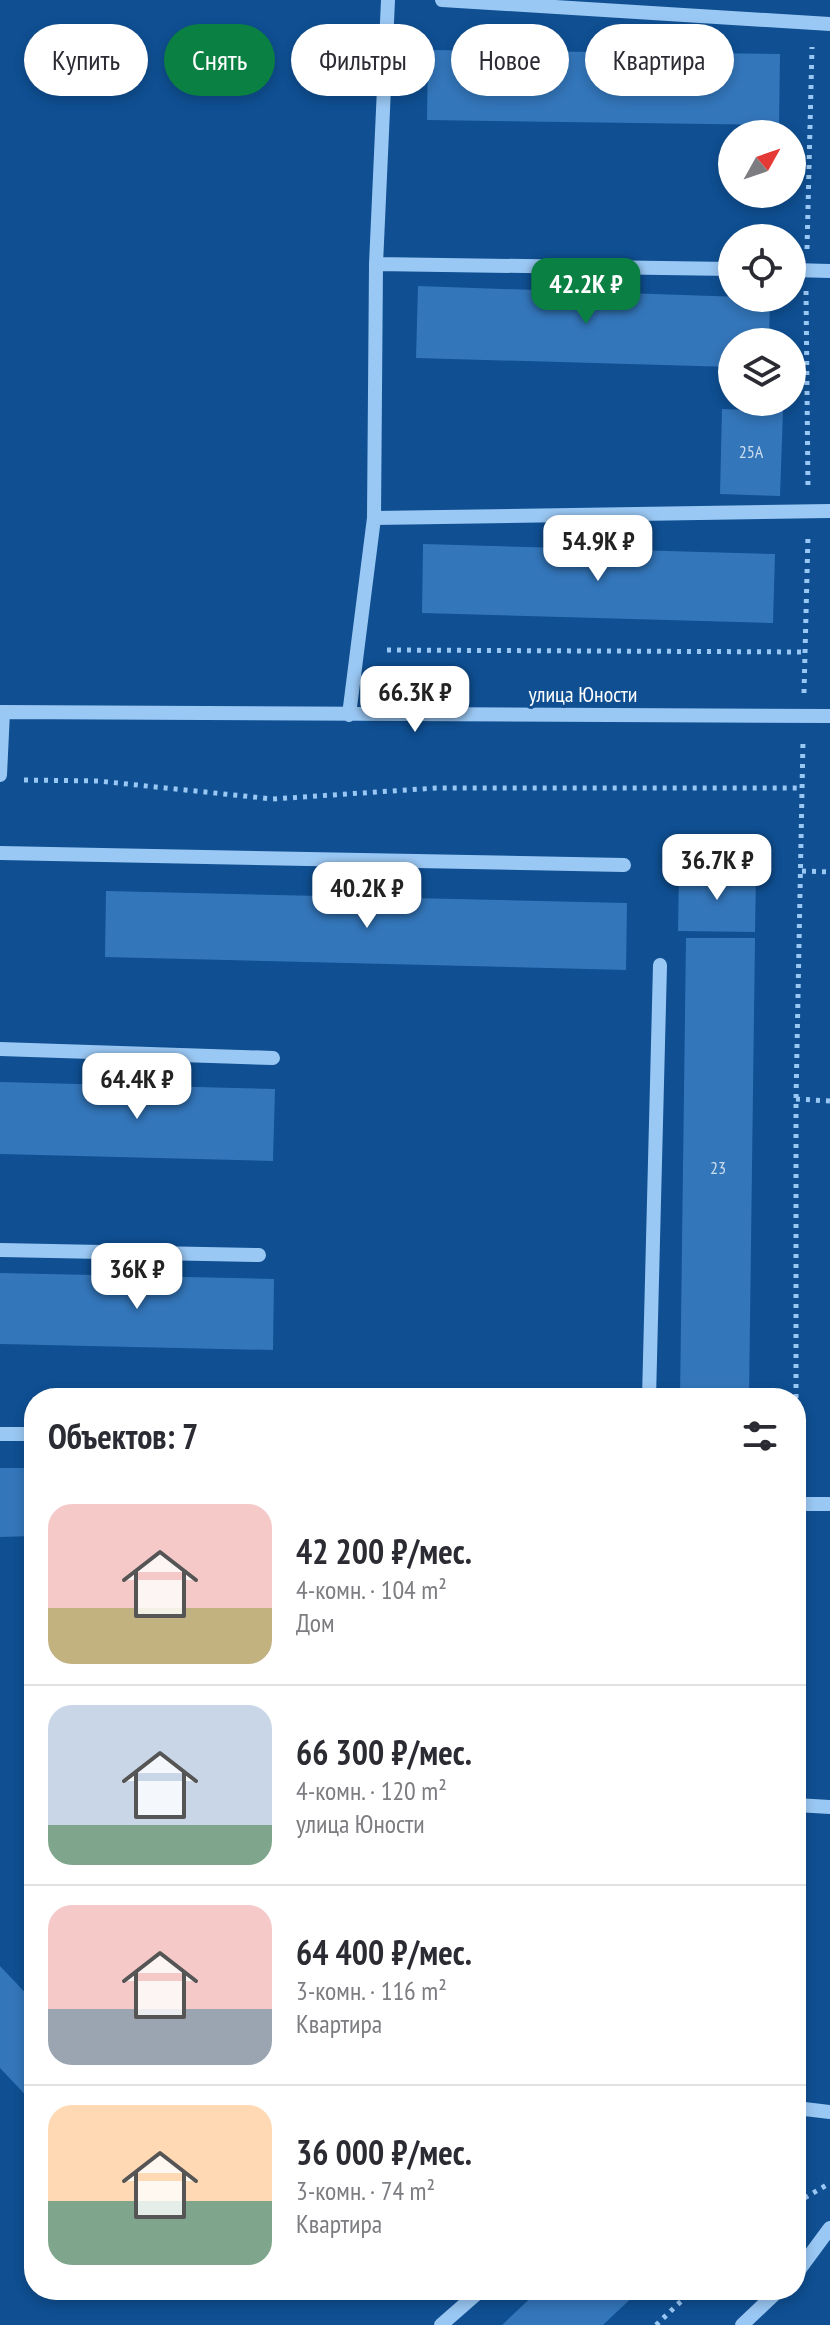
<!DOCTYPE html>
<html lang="ru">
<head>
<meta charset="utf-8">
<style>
	:root { --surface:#fff; --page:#f2f2f3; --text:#2b2b33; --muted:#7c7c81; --line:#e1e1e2; --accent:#0b8043 }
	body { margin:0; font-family:"PT Sans Narrow",sans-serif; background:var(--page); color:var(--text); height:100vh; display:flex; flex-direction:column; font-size:30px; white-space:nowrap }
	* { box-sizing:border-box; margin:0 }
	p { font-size:26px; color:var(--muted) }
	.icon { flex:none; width:44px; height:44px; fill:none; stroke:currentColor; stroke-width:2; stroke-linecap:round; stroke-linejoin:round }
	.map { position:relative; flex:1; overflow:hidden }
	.panel { position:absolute; left:24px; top:1388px; width:782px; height:912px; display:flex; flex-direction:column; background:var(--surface); border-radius:32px; box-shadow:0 4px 12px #0003 }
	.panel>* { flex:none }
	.guide { position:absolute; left:24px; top:24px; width:782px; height:72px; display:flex; gap:16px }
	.needle { width:52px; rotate:50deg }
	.tools { position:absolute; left:718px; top:120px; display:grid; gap:16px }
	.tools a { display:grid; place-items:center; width:88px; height:88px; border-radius:50%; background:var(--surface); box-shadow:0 4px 12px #0003; font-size:40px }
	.price { position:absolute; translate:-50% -68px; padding:0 18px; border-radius:16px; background:#fff; color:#222; font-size:26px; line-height:52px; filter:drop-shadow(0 2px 4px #0008) }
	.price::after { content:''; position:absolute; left:50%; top:48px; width:24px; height:18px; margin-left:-12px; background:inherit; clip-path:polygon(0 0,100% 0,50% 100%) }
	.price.on { background:var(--accent); color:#fff }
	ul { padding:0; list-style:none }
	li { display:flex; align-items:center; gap:24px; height:200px; padding:0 24px }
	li+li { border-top:2px solid var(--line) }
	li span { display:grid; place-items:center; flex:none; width:224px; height:160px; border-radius:24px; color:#555 }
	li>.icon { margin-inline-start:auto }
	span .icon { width:96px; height:96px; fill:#fffc; stroke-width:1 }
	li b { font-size:34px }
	h2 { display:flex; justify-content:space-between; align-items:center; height:96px; padding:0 24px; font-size:34px }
	.chip { padding:0 28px; border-radius:36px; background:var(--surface); box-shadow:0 4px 12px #0003; font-size:28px; line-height:72px }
	.chip.on { background:var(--accent); color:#fff }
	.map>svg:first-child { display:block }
	.building { fill:#3376ba }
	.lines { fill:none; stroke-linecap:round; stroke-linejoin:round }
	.path { stroke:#9ac8f4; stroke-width:5; stroke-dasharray:4 6; stroke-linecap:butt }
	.minor { stroke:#9ac8f4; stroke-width:14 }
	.labels { text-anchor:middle; stroke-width:6; stroke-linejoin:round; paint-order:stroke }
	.number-label { font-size:18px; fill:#cde }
	.street-label { font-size:22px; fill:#fff; stroke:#0f4f92 }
</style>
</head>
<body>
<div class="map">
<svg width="830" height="2325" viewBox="0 0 830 2325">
	<rect width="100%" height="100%" fill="#0f4f92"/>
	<path class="building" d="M428,50L780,54L779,125L427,120Z
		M418,286L770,298L769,342H732V367L416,358Z
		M722,409L783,411L780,496L720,494Z
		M423,544L775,554L773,623L422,613Z
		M679,872L756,873L755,932L678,931Z
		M106,891L627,903L626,970L105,957Z
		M686,938H755L749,1398H680Z
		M0,1082L275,1089L273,1161L0,1154Z
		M0,1273L274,1279L273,1350L0,1344Z
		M0,1468H34V1536L0,1537Z
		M0,1966L34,2002V2104L0,2068Z
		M539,2290H640L603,2325H502Z"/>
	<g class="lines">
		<path class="path" d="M807,249L812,47
			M806,291L808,489
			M387,650L806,652
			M804,693L808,535
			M24,780L98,781L273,799L436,788H801
			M802,871L830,872
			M796,1099L830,1101
			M796,1398V1099L803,739
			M796,2203L830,2183
			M656,2325L693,2290"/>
		<path class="minor" d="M442,0L830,24
			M376,264L732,269
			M792,270L830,271
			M374,518L830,511
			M0,712L830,716
			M349,715L374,518L376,264L388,0
			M0,775L3,712
			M0,853L624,865
			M0,1049L273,1058
			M0,1250L259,1255
			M649,1398L660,965
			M0,1434H34
			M796,1504H830
			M796,1805L830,1807
			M796,2108L830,2112
			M796,2274L830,2228
			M441,2325L481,2290
			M742,2325L779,2290"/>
	</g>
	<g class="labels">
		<g class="number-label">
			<text x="751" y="458">25А</text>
			<text x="718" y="1174">23</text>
		</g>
		<g class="street-label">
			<text x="583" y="702">улица Юности</text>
		</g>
	</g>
</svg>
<div class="tools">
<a><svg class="needle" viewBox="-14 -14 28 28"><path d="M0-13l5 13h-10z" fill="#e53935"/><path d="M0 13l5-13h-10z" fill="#7c7c81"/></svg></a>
<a><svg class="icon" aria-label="locate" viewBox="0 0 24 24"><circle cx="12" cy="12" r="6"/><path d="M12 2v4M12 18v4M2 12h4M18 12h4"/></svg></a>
<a><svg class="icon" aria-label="layers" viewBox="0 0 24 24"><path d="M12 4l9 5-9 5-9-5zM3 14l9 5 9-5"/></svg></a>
</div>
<b class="price on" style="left:586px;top:326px">42.2K ₽</b>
<b class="price" style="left:598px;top:583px">54.9K ₽</b>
<b class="price" style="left:415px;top:734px">66.3K ₽</b>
<b class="price" style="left:717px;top:902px">36.7K ₽</b>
<b class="price" style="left:367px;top:930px">40.2K ₽</b>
<b class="price" style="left:137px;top:1121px">64.4K ₽</b>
<b class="price" style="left:137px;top:1311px">36K ₽</b>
<div class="guide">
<a class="chip">Купить</a>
<a class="chip on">Снять</a>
<a class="chip">Фильтры</a>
<a class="chip">Новое</a>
<a class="chip">Квартира</a>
</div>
<section class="panel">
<h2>Объектов: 7<svg class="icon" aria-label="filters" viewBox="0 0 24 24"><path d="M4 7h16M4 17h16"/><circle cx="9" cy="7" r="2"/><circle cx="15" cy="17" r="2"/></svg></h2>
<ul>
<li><span style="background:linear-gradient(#f6c9c9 65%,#c2b280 0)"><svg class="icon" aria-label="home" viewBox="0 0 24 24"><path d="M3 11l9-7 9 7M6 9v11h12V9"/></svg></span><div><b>42 200 ₽/мес.</b><p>4-комн. · 104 m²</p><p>Дом</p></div></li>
<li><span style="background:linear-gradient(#c9d6e8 75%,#7fa58c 0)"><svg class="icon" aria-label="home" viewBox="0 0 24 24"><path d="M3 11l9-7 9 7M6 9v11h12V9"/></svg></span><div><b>66 300 ₽/мес.</b><p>4-комн. · 120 m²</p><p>улица Юности</p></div></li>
<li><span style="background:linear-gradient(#f6c9c9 65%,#9aa5b1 0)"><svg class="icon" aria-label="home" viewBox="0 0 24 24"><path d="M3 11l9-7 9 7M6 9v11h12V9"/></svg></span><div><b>64 400 ₽/мес.</b><p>3-комн. · 116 m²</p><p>Квартира</p></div></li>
<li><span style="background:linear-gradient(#ffd9b3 60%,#7fa58c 0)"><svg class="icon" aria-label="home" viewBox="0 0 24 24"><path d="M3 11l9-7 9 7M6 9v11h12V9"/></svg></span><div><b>36 000 ₽/мес.</b><p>3-комн. · 74 m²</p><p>Квартира</p></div></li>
</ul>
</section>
</div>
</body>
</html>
